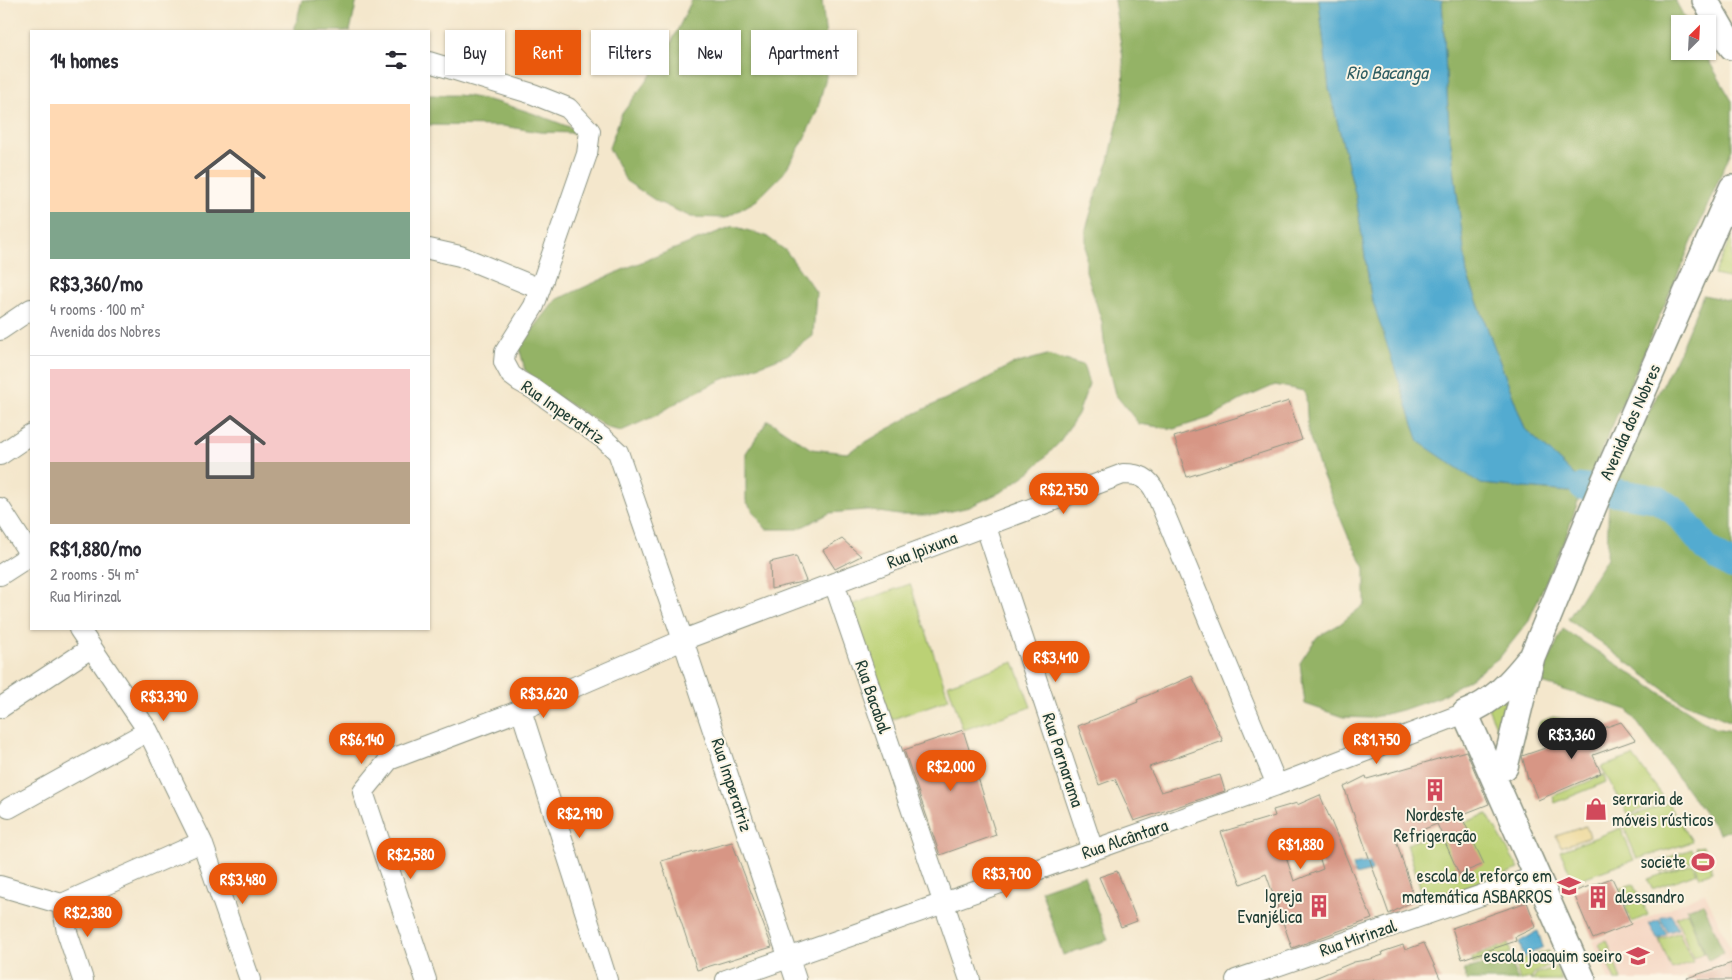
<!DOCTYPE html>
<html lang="en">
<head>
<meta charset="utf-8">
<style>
	:root { --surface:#fff; --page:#f2f2f3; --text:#2b2b33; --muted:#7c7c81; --line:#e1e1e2; --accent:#ea580c }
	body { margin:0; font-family:"Patrick Hand",sans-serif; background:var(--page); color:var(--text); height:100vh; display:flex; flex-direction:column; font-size:19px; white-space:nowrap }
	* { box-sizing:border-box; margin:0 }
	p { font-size:16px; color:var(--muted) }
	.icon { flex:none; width:28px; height:28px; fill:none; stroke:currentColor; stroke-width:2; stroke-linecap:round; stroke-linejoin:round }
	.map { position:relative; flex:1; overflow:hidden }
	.drawer { position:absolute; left:30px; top:30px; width:400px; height:600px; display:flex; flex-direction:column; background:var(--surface); border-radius:0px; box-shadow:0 1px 4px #0004 }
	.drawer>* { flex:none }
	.hud { position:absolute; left:445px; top:30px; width:475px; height:45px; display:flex; gap:10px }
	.needle { width:32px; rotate:24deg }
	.controls { position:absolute; left:1671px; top:15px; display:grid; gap:10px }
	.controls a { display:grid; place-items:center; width:45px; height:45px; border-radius:0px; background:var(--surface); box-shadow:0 1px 4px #0004; font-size:25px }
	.price { position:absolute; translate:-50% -42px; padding:0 11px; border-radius:18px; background:var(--accent); color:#fff; font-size:16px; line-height:32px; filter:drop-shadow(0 1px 2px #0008) }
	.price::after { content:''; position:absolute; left:50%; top:30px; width:15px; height:11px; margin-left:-8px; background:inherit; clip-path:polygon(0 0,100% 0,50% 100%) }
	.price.selected { background:#222; color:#fff }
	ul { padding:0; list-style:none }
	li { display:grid; align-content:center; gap:10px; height:265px; padding:0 20px }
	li+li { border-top:1px solid var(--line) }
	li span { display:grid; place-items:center; height:155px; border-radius:0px; color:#555 }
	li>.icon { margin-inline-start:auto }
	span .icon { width:90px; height:90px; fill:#fffc; stroke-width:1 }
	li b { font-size:21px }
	h2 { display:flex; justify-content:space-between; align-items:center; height:60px; padding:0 20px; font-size:21px }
	.pill { padding:0 18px; border-radius:0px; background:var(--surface); box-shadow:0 1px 4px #0004; font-size:18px; line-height:45px }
	.pill.selected { background:var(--accent); color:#fff }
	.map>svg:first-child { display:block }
	.built { fill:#f4d3c0 }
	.green { fill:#bbd175; stroke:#6d8754 }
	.forest { fill:#94b366; stroke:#5a784d }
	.sand { fill:#eeda9e; stroke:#868c69 }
	.water { fill:#53abd0; stroke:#397482 }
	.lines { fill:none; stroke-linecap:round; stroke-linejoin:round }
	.river { stroke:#53abd0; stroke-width:28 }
	.building { fill:#d79685; fill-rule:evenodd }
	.minor-casing { stroke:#8a9280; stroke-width:22 }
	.major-casing { stroke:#8a9280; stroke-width:28 }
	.minor { stroke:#fff; stroke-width:20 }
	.major { stroke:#fff; stroke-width:25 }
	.labels { text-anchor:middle; stroke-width:4; stroke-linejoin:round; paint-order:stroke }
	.street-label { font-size:18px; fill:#1f3d34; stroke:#fcf5e5 }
	.poi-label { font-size:18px; fill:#1f3d34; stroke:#fcf5e5; text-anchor:end }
	.water-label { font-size:19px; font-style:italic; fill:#2f5e63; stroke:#fcf5e5 }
</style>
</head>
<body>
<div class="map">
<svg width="1732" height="980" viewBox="0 0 1732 980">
	<rect width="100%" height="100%" fill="#fcf5e5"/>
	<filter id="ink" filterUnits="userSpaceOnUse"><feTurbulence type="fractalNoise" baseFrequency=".02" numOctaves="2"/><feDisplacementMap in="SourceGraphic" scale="10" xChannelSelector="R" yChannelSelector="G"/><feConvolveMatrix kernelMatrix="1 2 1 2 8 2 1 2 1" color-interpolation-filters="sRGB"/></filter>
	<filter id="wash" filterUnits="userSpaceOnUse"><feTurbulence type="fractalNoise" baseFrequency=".0096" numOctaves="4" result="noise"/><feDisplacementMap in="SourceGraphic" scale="20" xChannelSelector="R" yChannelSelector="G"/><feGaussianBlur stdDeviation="1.12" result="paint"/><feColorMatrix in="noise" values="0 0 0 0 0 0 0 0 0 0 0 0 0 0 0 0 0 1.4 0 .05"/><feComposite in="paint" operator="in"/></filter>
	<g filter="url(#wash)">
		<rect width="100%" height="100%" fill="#f4e7cc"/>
		<path class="built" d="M1705,893L1732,951V961L1676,980H1609L1593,941Z"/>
		<path class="green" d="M1732,235V279L1714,275Z
			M910,584L949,699L890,720L851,605Z
			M1014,662L1031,707L963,730L948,684Z
			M1518,683L1508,753L1488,708Z
			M1553,717L1580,722L1537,734L1540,722Z
			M1633,756L1665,799L1629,815L1601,767Z
			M1604,775L1606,782L1555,803L1553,796Z
			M1668,803L1692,841L1686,844L1637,859L1621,820Z
			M1487,814L1519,869L1425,903L1407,844Z
			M1621,828L1634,860L1574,881L1560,851Z
			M1703,846L1709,858L1712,872L1700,877L1695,864L1697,860L1694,851L1697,850L1696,847Z
			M1692,849L1696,860L1661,872L1658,861Z
			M1693,864L1697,873L1652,889L1648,879Z
			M1633,884L1639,897L1626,902L1620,888Z
			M1641,899L1648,915L1632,922L1625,906Z
			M1687,912L1704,953L1693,958L1676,917Z
			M1679,932L1693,962L1672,969L1659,940Z
			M1607,940L1621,980H1615L1599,944Z
			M1508,944L1511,953L1473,964L1472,958Z
			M1548,951L1551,964L1534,973L1531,978L1520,980L1514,962Z
			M1556,967L1562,980H1530L1534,978L1536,974Z"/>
		<path class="forest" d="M302,0H357L350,31H294Z
			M692,0H822L826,40V77L817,111L802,143L783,174L757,200L726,218L691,217L658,202L626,181L609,148L621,115L665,56Z
			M1114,0H1319L1329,88L1356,197L1371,296L1481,484L1581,493L1566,536L1528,622L1500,657L1471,678L1440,697L1405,709L1370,718L1343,717L1305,704L1300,663L1317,637L1340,624L1365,604V568L1348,536L1320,469L1308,432L1306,397L1304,391L1275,385L1241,400L1209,418L1174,429L1139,424L1115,394L1106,359L1102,322L1086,271V229L1096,195L1109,161L1124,94L1123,58Z
			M1442,0H1675L1688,24H1680V51H1703L1732,101V149L1591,475L1584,484L1525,429L1467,274L1449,128Z
			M429,95C441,96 455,94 467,96C504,102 539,115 574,129L575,133L540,132L503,126L429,125Z
			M733,226L766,236L786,251L816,292L813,336L787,355L721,380L686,397L655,416L621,431L608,428L548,391L525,370L519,347L556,300L629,267Z
			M1703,295L1732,301V722L1680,701L1568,619L1607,558L1609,491L1680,350Z
			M1047,355L1083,365L1089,384L1078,414L1058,444L1032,470L1003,491L969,507L935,515H899L865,510L830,513L798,529H766L746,501V453L768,420L811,449L847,453L914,414L979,383L1011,365Z
			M1563,629L1714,728L1732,731V829L1720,834L1628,710L1539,682Z
			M1084,875L1108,940L1063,955L1041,890Z
			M1703,903L1724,953L1708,960L1687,909Z
			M1511,957L1513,969L1518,980H1467L1463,970Z"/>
		<path class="sand" d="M1586,826L1590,837L1561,847L1556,836Z"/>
		<path class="water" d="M1319,0H1442L1449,128L1467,274L1525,429L1584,484L1581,493L1481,484L1419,442L1371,296L1356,197L1329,88Z
			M1370,862L1372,871L1355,875L1353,865Z
			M1671,914L1678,929L1668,932L1660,918Z
			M1659,920L1667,934L1658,939L1649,924Z
			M1538,931L1543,947L1524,957L1519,942Z"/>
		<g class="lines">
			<path class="river" d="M1583,487L1657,499L1676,512L1707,549L1732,566"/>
		</g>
		<g id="blocks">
			<path class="building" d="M1289,401L1302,440L1187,477L1174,437Z
				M842,539L861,556L835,569L823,550Z
				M796,556L806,581L771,589L770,562Z
				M1192,676L1223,741L1149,767L1161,792L1220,775L1225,791L1134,821L1115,779L1099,785L1078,726L1138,702L1137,700Z
				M1621,722L1635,740L1593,755L1601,773L1538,800L1529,778L1528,779L1522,756Z
				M963,730L996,835L940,855L904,750Z
				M1466,751L1489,804L1461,815L1484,864L1459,874L1437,824L1396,840L1415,900L1389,914L1344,787L1366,776L1367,779Z
				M1320,795L1372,919L1292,948L1266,874L1241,884L1221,832L1275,816L1273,810L1297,803V805ZM1314,840L1323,869L1294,881L1283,848Z
				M732,842L772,947L697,970L661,861Z
				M1117,871L1137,921L1121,927L1099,877Z
				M1612,878L1624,903H1622L1631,924L1593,939L1573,892Z
				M1527,902L1536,927L1515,937L1516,941L1462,959L1452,928Z
				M1424,943L1441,980H1310L1354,962L1371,959L1383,955L1382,952L1403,945L1405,950Z
				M1732,963V980H1688L1687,978Z"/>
		</g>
	</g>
	<g filter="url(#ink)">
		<use href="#blocks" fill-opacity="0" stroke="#8a9280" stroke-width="1"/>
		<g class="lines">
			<defs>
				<path id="minor" d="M429,62L533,94L568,108L590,131L587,154L534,306L505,352L504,362L511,375L519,381L535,390L604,439L618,452L683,640L796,980
					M429,249L460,256L540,289
					M0,330L31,309
					M0,455L31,434
					M0,508L31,556
					M986,527L1093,850
					M0,575L31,555
					M834,583L970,980
					M79,629L148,731L202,842L250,980
					M0,708L91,648
					M521,710L607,980
					M9,808L148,731
					M0,886L62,904
					M62,904L202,842
					M62,904L67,932L83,980
					M426,980L363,792L389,760L521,710L683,640L1123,474C1140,474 1148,477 1156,493L1277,785
					M726,980L1277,785L1465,713
					M1236,980L1537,876"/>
				<path id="major" d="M1705,0L1732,47
					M1528,661C1510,683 1493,702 1465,713L1583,980
					M1505,767L1532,657L1605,479L1732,188"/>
			</defs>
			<use href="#minor" class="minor-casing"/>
			<use href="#major" class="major-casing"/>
			<use href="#minor" class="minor"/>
			<use href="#major" class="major"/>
		</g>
	</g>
	<defs>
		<symbol id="building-bare" viewBox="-9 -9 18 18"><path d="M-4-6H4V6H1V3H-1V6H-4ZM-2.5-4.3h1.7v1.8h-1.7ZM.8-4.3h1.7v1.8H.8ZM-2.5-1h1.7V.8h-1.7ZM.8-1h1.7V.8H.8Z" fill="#d1495b" stroke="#fcf5e5" stroke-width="2.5" paint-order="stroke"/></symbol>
		<symbol id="shop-bare" viewBox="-9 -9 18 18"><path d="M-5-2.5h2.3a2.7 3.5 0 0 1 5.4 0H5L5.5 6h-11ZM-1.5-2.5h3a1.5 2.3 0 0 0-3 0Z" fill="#d1495b" stroke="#fcf5e5" stroke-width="2.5" paint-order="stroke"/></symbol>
		<symbol id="stadium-bare" viewBox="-9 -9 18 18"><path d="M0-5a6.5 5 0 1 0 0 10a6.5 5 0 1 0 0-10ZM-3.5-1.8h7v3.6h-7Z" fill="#d1495b" stroke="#fcf5e5" stroke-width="2.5" paint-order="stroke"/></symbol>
		<symbol id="school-bare" viewBox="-9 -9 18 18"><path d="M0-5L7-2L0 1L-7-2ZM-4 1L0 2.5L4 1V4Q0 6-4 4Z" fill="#d1495b" stroke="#fcf5e5" stroke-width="2.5" paint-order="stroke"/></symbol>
	</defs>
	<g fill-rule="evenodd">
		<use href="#building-bare" x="1419" y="774" width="32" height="32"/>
		<use href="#shop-bare" x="1580" y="793" width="32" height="32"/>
		<use href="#stadium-bare" x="1687" y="846" width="32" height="32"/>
		<use href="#school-bare" x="1553" y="870" width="32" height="32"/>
		<use href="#building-bare" x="1582" y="881" width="32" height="32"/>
		<use href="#building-bare" x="1303" y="890" width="32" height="32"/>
		<use href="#school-bare" x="1622" y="940" width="32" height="32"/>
	</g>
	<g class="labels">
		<g class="street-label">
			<text transform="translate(563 412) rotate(35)" y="6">Rua Imperatriz</text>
			<text transform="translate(1630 422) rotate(-66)" y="6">Avenida dos Nobres</text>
			<text transform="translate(922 550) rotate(-21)" y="6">Rua Ipixuna</text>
			<text transform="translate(873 697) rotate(71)" y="6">Rua Bacabal</text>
			<text transform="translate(1063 760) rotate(72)" y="6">Rua Parnarama</text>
			<text transform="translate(732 785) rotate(72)" y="6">Rua Imperatriz</text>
			<text transform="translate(1125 839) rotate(-19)" y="6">Rua Alcântara</text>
			<text transform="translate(1358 938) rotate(-19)" y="6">Rua Mirinzal</text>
		</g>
		<g class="poi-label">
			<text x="1612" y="805" text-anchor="start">serraria de<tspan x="1612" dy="21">móveis rústicos</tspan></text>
			<text x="1435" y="821" text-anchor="middle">Nordeste<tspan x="1435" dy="21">Refrigeração</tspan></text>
			<text x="1686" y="868">societe</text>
			<text x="1552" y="882">escola de reforço em<tspan x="1552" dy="21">matemática ASBARROS</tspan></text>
			<text x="1302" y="902">Igreja<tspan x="1302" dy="21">Evanjélica</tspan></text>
			<text x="1615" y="903" text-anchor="start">alessandro</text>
			<text x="1622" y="962">escola joaquim soeiro</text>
		</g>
		<g class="water-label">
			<text x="1387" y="79">Rio Bacanga</text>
		</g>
	</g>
</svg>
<div class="controls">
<a><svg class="needle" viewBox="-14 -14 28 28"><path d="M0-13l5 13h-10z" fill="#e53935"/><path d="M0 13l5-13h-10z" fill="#7c7c81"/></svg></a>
</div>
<b class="price" style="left:1064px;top:515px">R$2,750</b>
<b class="price" style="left:1056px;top:683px">R$3,410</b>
<b class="price" style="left:544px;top:719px">R$3,620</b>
<b class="price" style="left:164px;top:722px">R$3,390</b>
<b class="price selected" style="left:1572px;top:760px">R$3,360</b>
<b class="price" style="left:362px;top:765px">R$6,140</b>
<b class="price" style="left:1377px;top:765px">R$1,750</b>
<b class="price" style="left:951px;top:792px">R$2,000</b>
<b class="price" style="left:580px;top:839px">R$2,990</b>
<b class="price" style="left:1301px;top:870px">R$1,880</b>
<b class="price" style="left:411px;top:880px">R$2,580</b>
<b class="price" style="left:1007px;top:899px">R$3,700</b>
<b class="price" style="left:243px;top:905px">R$3,480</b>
<b class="price" style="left:88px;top:938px">R$2,380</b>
<div class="hud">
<a class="pill">Buy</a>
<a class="pill selected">Rent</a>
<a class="pill">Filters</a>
<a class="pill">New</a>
<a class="pill">Apartment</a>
</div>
<section class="drawer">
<h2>14 homes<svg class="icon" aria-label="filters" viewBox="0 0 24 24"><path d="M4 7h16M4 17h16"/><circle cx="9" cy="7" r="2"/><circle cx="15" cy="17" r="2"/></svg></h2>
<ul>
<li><span style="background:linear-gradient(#ffd9b3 70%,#7fa58c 0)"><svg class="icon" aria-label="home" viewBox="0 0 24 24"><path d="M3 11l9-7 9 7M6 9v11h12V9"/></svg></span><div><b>R$3,360/mo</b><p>4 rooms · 100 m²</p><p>Avenida dos Nobres</p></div></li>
<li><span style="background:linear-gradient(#f6c9c9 60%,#b9a48a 0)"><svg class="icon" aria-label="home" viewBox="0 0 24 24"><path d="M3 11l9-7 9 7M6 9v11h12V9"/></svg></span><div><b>R$1,880/mo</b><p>2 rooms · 54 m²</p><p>Rua Mirinzal</p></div></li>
</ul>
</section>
</div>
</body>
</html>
